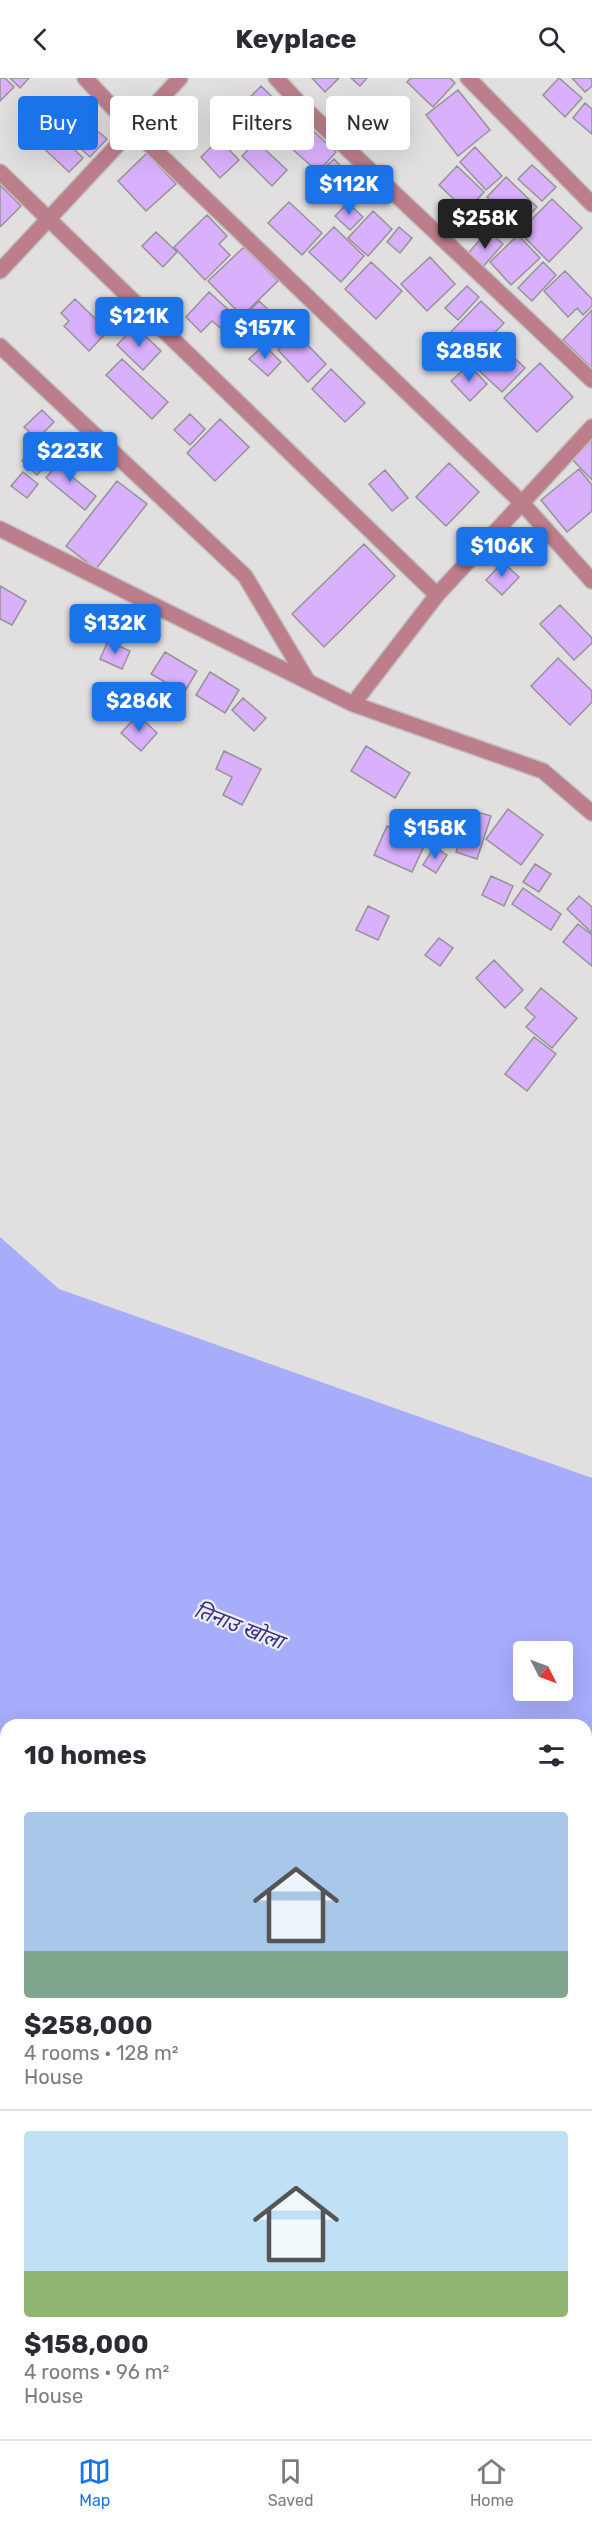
<!DOCTYPE html>
<html lang="en">
<head>
<meta charset="utf-8">
<style>
	:root { --surface:#fff; --page:#f7f7f7; --text:#2b2b33; --muted:#7c7c81; --line:#e1e1e2; --accent:#1a73e8 }
	body { margin:0; font-family:Rubik,"Noto Sans Devanagari",sans-serif; background:var(--page); color:var(--text); height:100vh; display:flex; flex-direction:column; font-size:22px; white-space:nowrap }
	* { box-sizing:border-box; margin:0 }
	p { font-size:20px; color:var(--muted) }
	.icon { flex:none; width:33px; height:33px; fill:none; stroke:currentColor; stroke-width:2; stroke-linecap:round; stroke-linejoin:round }
	.map { position:relative; flex:1; overflow:hidden }
	.panel { position:absolute; left:0px; top:1641px; width:592px; height:720px; display:flex; flex-direction:column; background:var(--surface); border-radius:18px 18px 0 0; box-shadow:0 6px 24px #0002 }
	.panel>* { flex:none }
	.guide { position:absolute; left:18px; top:18px; width:556px; height:54px; display:flex; gap:12px }
	.needle { width:39px; rotate:132deg }
	.controls { position:absolute; left:513px; top:1563px; display:grid; gap:12px }
	.controls a { display:grid; place-items:center; width:60px; height:60px; border-radius:6px; background:var(--surface); box-shadow:0 6px 24px #0002; font-size:30px }
	.price { position:absolute; translate:-50% -51px; padding:0 14px; border-radius:6px; background:var(--accent); color:#fff; font-size:20px; line-height:39px; filter:drop-shadow(0 2px 3px #0008) }
	.price::after { content:''; position:absolute; left:50%; top:36px; width:18px; height:14px; margin-left:-9px; background:inherit; clip-path:polygon(0 0,100% 0,50% 100%) }
	.price.current { background:#222; color:#fff }
	ul { padding:0; list-style:none }
	li { display:grid; align-content:center; gap:12px; height:318px; padding:0 24px }
	li+li { border-top:2px solid var(--line) }
	li span { display:grid; place-items:center; height:186px; border-radius:6px; color:#555 }
	li>.icon { margin-inline-start:auto }
	span .icon { width:108px; height:108px; fill:#fffc; stroke-width:1 }
	li b { font-size:26px }
	h2 { display:flex; justify-content:space-between; align-items:center; height:72px; padding:0 24px; font-size:26px }
	.tag { padding:0 21px; border-radius:6px; background:var(--surface); box-shadow:0 6px 24px #0002; font-size:21px; line-height:54px }
	.tag.current { background:var(--accent); color:#fff }
	header { display:flex; justify-content:space-between; align-items:center; height:78px; padding:0 24px; background:var(--surface); font-size:27px; font-weight:700 }
	.tabs { display:flex; justify-content:space-around; align-items:center; height:84px; border-top:2px solid var(--line); background:var(--surface); font-size:16px; color:var(--muted) }
	.tabs a { display:grid; justify-items:center; gap:3px }
	.tabs .current { color:var(--accent) }
	.map>svg:first-child { display:block }
	.water { fill:#a7acfb; fill-rule:evenodd }
	.building { fill:#d9b0fc; stroke:#959396; stroke-width:1.5 }
	.lines { fill:none; stroke-linecap:round; stroke-linejoin:round }
	.minor-casing { stroke:#c0bdbf; stroke-width:18 }
	.path { stroke:#aaa8a9; stroke-width:4; stroke-dasharray:3 4.5; stroke-linecap:butt }
	.minor { stroke:#bc7e8b; stroke-width:15 }
	.labels { text-anchor:middle; stroke-width:4.5; stroke-linejoin:round; paint-order:stroke }
	.water-label { font-size:21px; font-style:italic; fill:#362f89; stroke:#efecee }
</style>
</head>
<body>
<header><svg class="icon" aria-label="back" viewBox="0 0 24 24"><path d="M15 5l-7 7 7 7"/></svg>Keyplace<svg class="icon" aria-label="search" viewBox="0 0 24 24"><circle cx="10" cy="10" r="6"/><path d="M15 15l6 6"/></svg></header>
<div class="map">
<svg width="592" height="2361" viewBox="0 0 592 2361">
	<rect width="100%" height="100%" fill="#e2dfe1"/>
	<path class="water" d="M0,1159L59,1211L592,1400V2016L586,2014V1647H6V1755L0,1751ZM524,1574H562V1612H524Z"/>
	<path class="building" d="M0,0H5L14,9L0,23Z
		M10,0H29L20,10Z
		M312,0H339L325,14Z
		M351,0H367L360,8Z
		M411,0H450L455,5L433,29L407,4Z
		M559,0L582,20L565,39L543,17Z
		M572,0H592V8L585,14Z
		M261,8L295,41L268,69L233,37Z
		M458,12L490,52L458,78L426,37Z
		M585,25L592,31V56L573,40Z
		M300,41L336,74L318,94L282,62Z
		M88,45L107,61L90,79L72,63Z
		M51,49L83,80L69,94L37,64Z
		M219,61L239,82L220,100L201,79Z
		M256,63L287,92L272,108L242,78Z
		M475,69L502,98L486,112L460,84Z
		M147,75L176,106L146,133L118,103Z
		M334,81L362,110L350,122L321,93Z
		M532,87L556,109L542,123L518,101Z
		M457,88L484,114L466,133L439,107Z
		M506,99L537,129L518,149L487,119Z
		M0,107L21,128L0,149Z
		M552,121L582,150L549,184L519,154Z
		M289,124L322,155L302,177L268,145Z
		M348,125L363,139L350,152L335,138Z
		M373,133L392,151L368,178L348,160Z
		M207,137L227,158L219,166L230,177L205,202L174,169Z
		M334,149L364,178L341,204L309,174Z
		M399,149L412,160L400,175L387,164Z
		M488,152L503,166L481,191L466,178Z
		M156,154L177,174L163,189L142,168Z
		M518,157L540,180L511,207L490,184Z
		M244,169L278,203L242,238L208,203Z
		M430,179L455,206L427,233L401,206Z
		M371,184L402,213L376,241L345,211Z
		M543,184L556,197L532,223L518,210Z
		M565,193L592,221V228L583,237L577,230L568,239L544,213Z
		M467,208L479,219L458,242L445,230Z
		M209,214L242,244L230,258L212,243L201,254L186,239Z
		M75,221L108,253L89,273L64,248L69,243L61,235Z
		M259,223L290,252L275,267L244,239Z
		M481,223L504,245L468,282L445,260Z
		M108,224L123,239L111,251L96,236Z
		M592,232V290L563,262Z
		M135,248L161,273L143,292L117,267Z
		M296,255L326,286L308,304L278,272Z
		M498,264L525,290L502,314L475,289Z
		M264,267L281,284L268,298L249,281Z
		M122,281L168,324L152,341L106,297Z
		M540,285L573,319L537,354L504,320Z
		M469,287L487,306L470,323L451,303Z
		M331,291L365,325L345,344L312,311Z
		M42,332L54,344L37,361L24,349Z
		M190,336L205,351L190,367L174,352Z
		M220,341L249,369L215,403L187,375Z
		M46,356L61,370L48,383L33,369Z
		M592,362V402L572,381Z
		M31,373L46,387L37,397L22,383Z
		M67,374L76,381L66,394L96,418L85,432L46,400Z
		M449,385L479,414L446,448L416,419Z
		M579,391L592,407V433L567,454L541,422Z
		M385,392L408,420L392,433L369,406Z
		M23,394L38,406L27,420L11,408Z
		M117,403L147,426L96,491L66,468Z
		M364,466L395,498L324,569L292,536Z
		M503,484L519,499L502,517L486,502Z
		M0,508L26,523L12,547L0,541Z
		M560,527L592,560V565L574,582L540,546Z
		M108,563L130,573L122,591L100,581Z
		M165,574L197,593L184,615L151,596Z
		M558,580L592,613V624L570,647L531,608Z
		M210,594L239,612L225,635L196,617Z
		M243,620L266,640L254,653L232,632Z
		M138,637L157,655L141,673L121,655Z
		M366,668L410,695L395,720L351,693Z
		M224,673L261,691L242,727L223,717L232,699L216,691Z
		M508,731L543,757L521,787L486,761Z
		M470,732L491,738L477,781L456,774Z
		M387,748L425,766L412,794L374,777Z
		M434,769L447,777L436,795L423,787Z
		M535,786L551,796L539,814L523,804Z
		M491,798L513,808L504,828L482,817Z
		M523,810L561,836L551,852L512,826Z
		M579,818L592,829V855L567,831Z
		M368,828L389,838L378,862L356,852Z
		M578,846L592,857V888L563,864Z
		M439,860L453,870L440,888L425,877Z
		M494,882L523,912L505,930L476,900Z
		M541,910L577,940L552,970L526,949L535,939L525,930Z
		M534,959L556,976L527,1013L505,996Z"/>
	<g class="lines">
		<defs>
			<path id="minor" d="M85,0L133,51L522,425L592,503
				M276,0L302,28L592,302
				M468,0L592,126
				M0,94L437,517
				M0,193L180,0
				M0,268L245,498L307,602
				M0,451L353,626L543,693L592,735
				M353,626L437,517L592,349"/>
		</defs>
		<use href="#minor" class="minor-casing"/>
		<path class="path" d="M0,2249L6,2252
			M0,2291L6,2278
			M169,2361L172,2355"/>
		<use href="#minor" class="minor"/>
	</g>
	<g class="labels">
		<g class="water-label">
			<text transform="translate(239 1548) rotate(21)" y="7">तिनाउ खोला</text>
		</g>
	</g>
</svg>
<div class="controls">
<a><svg class="needle" viewBox="-14 -14 28 28"><path d="M0-13l5 13h-10z" fill="#e53935"/><path d="M0 13l5-13h-10z" fill="#7c7c81"/></svg></a>
</div>
<b class="price" style="left:349px;top:138px">$112K</b>
<b class="price current" style="left:485px;top:172px">$258K</b>
<b class="price" style="left:139px;top:270px">$121K</b>
<b class="price" style="left:265px;top:282px">$157K</b>
<b class="price" style="left:469px;top:305px">$285K</b>
<b class="price" style="left:70px;top:405px">$223K</b>
<b class="price" style="left:502px;top:500px">$106K</b>
<b class="price" style="left:115px;top:577px">$132K</b>
<b class="price" style="left:139px;top:655px">$286K</b>
<b class="price" style="left:435px;top:782px">$158K</b>
<div class="guide">
<a class="tag current">Buy</a>
<a class="tag">Rent</a>
<a class="tag">Filters</a>
<a class="tag">New</a>
</div>
<section class="panel">
<h2>10 homes<svg class="icon" aria-label="filters" viewBox="0 0 24 24"><path d="M4 7h16M4 17h16"/><circle cx="9" cy="7" r="2"/><circle cx="15" cy="17" r="2"/></svg></h2>
<ul>
<li><span style="background:linear-gradient(#a9c7e8 75%,#7fa58c 0)"><svg class="icon" aria-label="home" viewBox="0 0 24 24"><path d="M3 11l9-7 9 7M6 9v11h12V9"/></svg></span><div><b>$258,000</b><p>4 rooms · 128 m²</p><p>House</p></div></li>
<li><span style="background:linear-gradient(#bfe0f5 75%,#8fb573 0)"><svg class="icon" aria-label="home" viewBox="0 0 24 24"><path d="M3 11l9-7 9 7M6 9v11h12V9"/></svg></span><div><b>$158,000</b><p>4 rooms · 96 m²</p><p>House</p></div></li>
</ul>
</section>
</div>
<nav class="tabs">
<a class="current"><svg class="icon" aria-label="map" viewBox="0 0 24 24"><path d="M3 6l6-2 6 2 6-2v14l-6 2-6-2-6 2zM9 4v14M15 6v14"/></svg>Map</a>
<a><svg class="icon" aria-label="saved" viewBox="0 0 24 24"><path d="M7 4h10v16l-5-4-5 4z"/></svg>Saved</a>
<a><svg class="icon" aria-label="home" viewBox="0 0 24 24"><path d="M3 11l9-7 9 7M6 9v11h12V9"/></svg>Home</a>
</nav>
</body>
</html>
